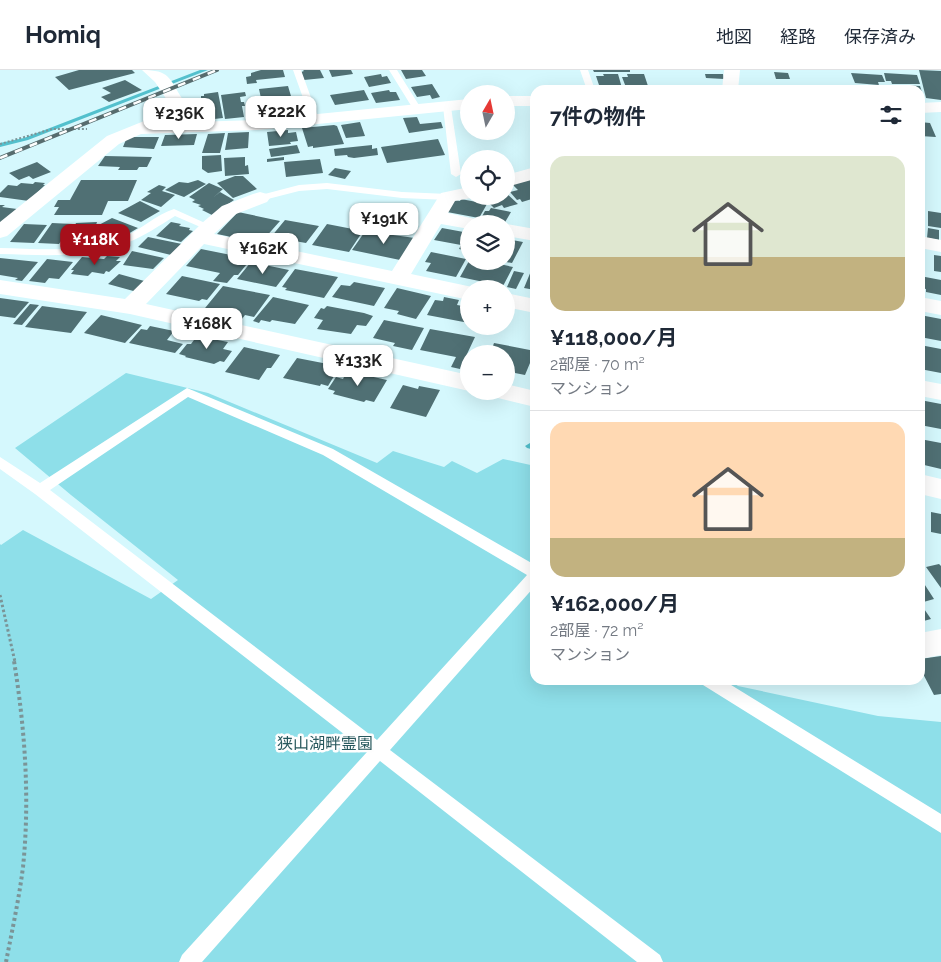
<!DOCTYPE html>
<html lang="ja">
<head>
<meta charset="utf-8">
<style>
	:root { --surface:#fff; --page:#f6f6f7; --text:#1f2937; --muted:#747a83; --line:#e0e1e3; --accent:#a60f1a }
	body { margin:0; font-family:Raleway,"Noto Sans JP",sans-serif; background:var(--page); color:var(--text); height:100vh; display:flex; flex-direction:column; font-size:19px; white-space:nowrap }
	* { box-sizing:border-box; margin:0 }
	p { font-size:16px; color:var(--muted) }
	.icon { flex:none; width:28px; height:28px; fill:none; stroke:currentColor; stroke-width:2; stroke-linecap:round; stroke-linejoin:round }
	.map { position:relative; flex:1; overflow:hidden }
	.drawer { position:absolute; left:530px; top:15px; width:395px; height:600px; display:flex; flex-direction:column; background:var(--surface); border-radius:15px; box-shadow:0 5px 20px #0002 }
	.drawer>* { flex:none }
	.needle { width:32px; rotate:9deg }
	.fabs { position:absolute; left:460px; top:15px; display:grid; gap:10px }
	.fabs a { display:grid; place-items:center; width:55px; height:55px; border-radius:50%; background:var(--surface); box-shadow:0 5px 20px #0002; font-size:25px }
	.price { position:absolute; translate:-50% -42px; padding:0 11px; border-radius:10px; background:#fff; color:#222; font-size:16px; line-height:32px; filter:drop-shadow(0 1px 2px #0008) }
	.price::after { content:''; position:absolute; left:50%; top:30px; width:15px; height:11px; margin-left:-8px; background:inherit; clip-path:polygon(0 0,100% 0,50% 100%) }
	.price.selected { background:var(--accent); color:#fff }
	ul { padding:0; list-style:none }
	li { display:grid; align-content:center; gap:10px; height:265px; padding:0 20px }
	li+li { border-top:1px solid var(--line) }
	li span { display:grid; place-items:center; height:155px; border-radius:15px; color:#555 }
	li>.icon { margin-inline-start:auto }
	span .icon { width:90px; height:90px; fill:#fffc; stroke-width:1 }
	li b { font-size:21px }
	h2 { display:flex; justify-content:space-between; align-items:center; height:60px; padding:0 20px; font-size:21px }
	header { display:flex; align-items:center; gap:30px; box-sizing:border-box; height:70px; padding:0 25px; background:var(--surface); border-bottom:1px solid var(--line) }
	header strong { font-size:24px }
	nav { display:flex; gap:28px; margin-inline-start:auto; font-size:18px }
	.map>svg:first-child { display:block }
	.green { fill:#8edfe9 }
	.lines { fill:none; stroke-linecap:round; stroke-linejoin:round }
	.stream { fill:#53c0cd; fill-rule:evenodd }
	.building { fill:#507074 }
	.path-far2 { stroke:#7b9497; stroke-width:2; stroke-dasharray:2 2; stroke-linecap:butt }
	.path-far1 { stroke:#7b9497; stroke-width:3; stroke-dasharray:2.5 2.5; stroke-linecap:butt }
	.path { stroke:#7b9497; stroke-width:4; stroke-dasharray:3 3; stroke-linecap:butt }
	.service { fill:#fff; fill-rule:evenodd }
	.minor { fill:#fff; fill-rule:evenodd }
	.rail-casing { stroke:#576c6e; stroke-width:4 }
	.rail { stroke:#fefefe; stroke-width:2.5; stroke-dasharray:8; stroke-linecap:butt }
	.labels { text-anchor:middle; stroke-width:5; stroke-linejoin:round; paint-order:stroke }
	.near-park-label { font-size:16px; fill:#28585d; stroke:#fefefe }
</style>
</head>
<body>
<header>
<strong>Homiq</strong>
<nav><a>地図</a><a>経路</a><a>保存済み</a></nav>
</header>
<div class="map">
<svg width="941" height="892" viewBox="0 0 941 892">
	<rect width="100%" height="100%" fill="#d5f8fd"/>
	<path class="green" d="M126,303L208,323L377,393L393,381L444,397L452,391L477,403L503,389L535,396V610H729L738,616L878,646L941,652V892H0V474L1,475L23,460L151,529L178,510L71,425L15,378Z"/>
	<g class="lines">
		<path class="stream" d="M200,0H208L28,70L0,77V73L24,68Z
			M530,373L535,374V380L527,378L525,376Z"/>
	</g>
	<path class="building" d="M79,0H132L135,3L69,20L55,7Z
		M261,0H283L285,7L256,10L257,13L247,14L246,7L251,6V3Z
		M303,0H320L324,8L304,10L301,2L304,1Z
		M329,0H351L353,4L332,7Z
		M401,0H422L426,6L406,9Z
		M593,0H630V2H594Z
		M919,0L941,1V30L926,28Z
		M774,2L788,3L790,9H776Z
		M851,3L882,5L885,12H878L879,15L855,13Z
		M884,3L917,5L920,14H892L891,11H886Z
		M381,4L382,7L387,6L391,13L369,17L364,7Z
		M603,4H618L622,18H600L596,6H604Z
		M627,4H644L649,19L627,20L622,7H628Z
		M705,4H723L724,9L706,8Z
		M125,10L142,20L109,32L101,27L111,23L102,18Z
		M432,14L440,27L432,29L430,25L417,27L411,17Z
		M897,15L920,16L923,25L920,24V20H898Z
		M288,16L296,43L272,46L268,32L262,33L259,19Z
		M855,16L878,17L879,20H856Z
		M364,20L369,30L335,35L330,25Z
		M389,20L390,22H396L400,30L376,33L371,23Z
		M218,22L223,48L197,51L195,36H191V29L201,28V26H204V24Z
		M245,22L246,26L240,27L241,32H244L245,36H242L244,47L225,49L221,25Z
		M417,47L420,54L441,52L443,58L409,63L403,48Z
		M360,52L365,66L346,68L341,55Z
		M920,52L930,53L936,67L920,66Z
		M334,55L337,56L344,74L313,78V76L308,77L302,58Z
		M288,60V63L296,62L298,71L290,72L291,74L269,76L267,62Z
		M249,62L248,78L225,80L228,63Z
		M225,63L220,83H202L208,64Z
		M197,64L194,75L161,76L165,65Z
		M127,67H159L154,79L123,77Z
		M438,69L445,85L387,93L381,77Z
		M297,75L300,83L271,87L269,79Z
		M372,75V79L377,78L378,85L354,88L348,87L347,85L335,86L334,79Z
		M221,85L222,101L208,103L202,99V86Z
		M105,86L152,87L147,97H139L137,100H118L120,97L98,96Z
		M245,87V96L248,95L249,104L225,106L224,88Z
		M284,87V90L267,92V89Z
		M320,89L323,103L286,107L284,92Z
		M37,92L51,102L33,109L29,106L19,110L9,103Z
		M335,98L351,101L345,109L328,105Z
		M235,106H243L257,119L233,128L217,113Z
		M535,108V128L522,132L520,129L517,130L510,122L518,120L512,114Z
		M81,110H137L128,131H108L102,145H54L59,137H54L58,130H70Z
		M198,110L206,114L184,127L165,120L179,112L188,113Z
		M35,112L45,113L43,115H45L29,131L0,127V123L8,115L17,116L21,113L33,114Z
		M209,113L223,119L214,127L220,122L234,130L212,145L202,140L204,139L198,136L201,135L192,132L195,130L189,127Z
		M159,115L166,117L162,121L175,125L161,137L141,130L151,123L147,122Z
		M506,123L518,134L504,138L502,135L494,138L485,129L491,126H506Z
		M461,129L487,134L479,148L447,142L455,130L460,131Z
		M140,131L160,141L141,152L118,143Z
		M0,135H5L2,137L17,139L3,152H0Z
		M491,138L511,142L504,154L480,150L485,141H489Z
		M928,141L941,143V158L928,156Z
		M238,142L280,151L264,169L240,164L236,168L217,164Z
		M112,148L138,158L128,164L124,162L118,166L106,162L103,164L95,160V157Z
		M285,150L319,156L306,173L271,167Z
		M97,152L90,173L67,174L76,153Z
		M171,152L181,154L179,156L190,158L189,160L193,161L181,172L156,166Z
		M52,153L73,154L59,174L38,173Z
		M24,154L47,155L34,173L10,172Z
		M327,154L363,161L349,182L312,175Z
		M442,158L469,163V181L459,179L461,175L434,170Z
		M928,158L939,160V170L927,168Z
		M366,160L393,165L415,168L400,190L352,180Z
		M148,167L182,174L171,185L138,177Z
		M506,169L523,172L512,193L506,192Z
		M201,179L251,189L238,205H234L227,213L213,211L220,203L186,196Z
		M920,179L924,180L925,199H920Z
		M132,181L164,188L153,199L123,195Z
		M431,182L466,189L456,207L426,201L431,193L425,192Z
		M934,185L941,186V202L934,201Z
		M107,186L120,187L116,191H121L109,202L106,201L104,204L92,202L88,206L71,204L74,200H71L82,187L104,189Z
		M0,188L38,192L22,211L15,210L18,208L0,205Z
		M47,189L73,192L59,209L49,208L45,213L29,211Z
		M469,191H486L513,197L503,216L460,207Z
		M251,192L289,200L276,217L237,209Z
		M295,199L338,207L324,228L285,220L287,218L282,217Z
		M514,201L524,203L516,219L507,217Z
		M531,201L535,202V220L524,218Z
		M119,204L148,212L137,222L108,214Z
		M182,206L220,214L207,230L202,229L199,231L166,224Z
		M920,206L941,210V225L926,222V219L920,218Z
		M354,212L385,218L374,236L332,227L341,215L350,216Z
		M223,216L270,225L254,247L245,245L242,249L236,248L235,250L201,243Z
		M397,218L431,226L416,249L397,244L399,241L384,238Z
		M273,227L309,235L295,254L272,250L270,252L261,250L259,253L253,251Z
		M444,227L459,230L457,235L469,237V253L427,245L435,230L443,231Z
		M0,228L29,232L15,248L0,246Z
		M30,234L39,235L22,255L13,254Z
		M42,236L87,242L71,263L25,257Z
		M327,236L364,243L373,246L366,256L357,255L351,264L317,259L323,250L314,248L321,238L324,239Z
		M101,245L142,255L125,273L84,263Z
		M920,245L941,249V271L920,267Z
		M384,250L424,258L412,280L393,276L395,273L373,268Z
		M150,256L174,261L167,270L183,274L175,283L129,273L141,259L147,260Z
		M430,259L475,267L460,299L451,297L456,287L420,280Z
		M197,266L228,272L223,279L232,281L224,292L220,291L214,294L185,287L186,286L179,284L187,274H191Z
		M494,273L535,281L525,305L510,302L512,297L506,296V284H490Z
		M920,275L941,279V303L920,299Z
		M244,277L280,285L271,298H267L259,310L225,302Z
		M297,288L333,295L332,296L339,298L328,316L321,314L320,316L283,308Z
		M347,301L387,310L374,332L366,330L364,332L333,324L335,321L328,319L336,307L343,309Z
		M403,315L418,319L419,316L440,320L426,347L390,338Z
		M920,330L941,334V359L920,355Z
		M920,369L941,373V399L920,394Z
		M920,429L924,430L923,460L920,459Z
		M931,442L941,444V464L931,462Z
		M939,494L941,496V518L926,497Z
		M923,512L934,529L920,533V513Z
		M920,533L931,549L920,552Z
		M941,586V624L934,625L920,598V589Z"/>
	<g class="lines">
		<path class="path-far2" d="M0,74L52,59H87"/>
		<path class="path-far1" d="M0,525L15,592"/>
		<path class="path" d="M6,892C12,861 19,829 23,797C30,729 25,659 14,591"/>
		<path class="service" d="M293,0H301L319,50L318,52L311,50Z
			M389,0H397L422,40L421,42H415Z
			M580,0H588L595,20H587Z
			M447,34L451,37L461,104L456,107L451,104L443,37Z
			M327,113L402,122L448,124L453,127L448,130L402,128L327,119L299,121L260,131L255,128L257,126L299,115Z
			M174,139L214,157L213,159H205L175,146C159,156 144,166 127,173C87,189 43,185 0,184V178C40,179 82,183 120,169C138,162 157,144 174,139Z
			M187,318L333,379L535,495V516L390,680L660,885L663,892H637L380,691L202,892H179L182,885L367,682L35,424L0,399V387L40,413ZM188,327L323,385L527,505L377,670L50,420Z
			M701,610H723L941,744V763L703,615Z"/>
		<path class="minor" d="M142,0C170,0 169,8 183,30L182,44L185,48L193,52L257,50L469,29V39L257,60L141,64L119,74L7,166L0,168V152L107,66L154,47L160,48L162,53H171L164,44L167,30L155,12Z
			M724,0H740L738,20H722Z
			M506,26H535V36H506Z
			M941,32V42L920,43V33Z
			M535,97V109L506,117V105Z
			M469,117V126L476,127L455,131L448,143L480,150L483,154H469V159L441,154L411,204L477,218L469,219V230L204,174L146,234L469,305V321L130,244L0,224V210L125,229L202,153L222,136L253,124L260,122L267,124L270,128L267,132L236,144L214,164L392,201L441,123Z
			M506,154L535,159V171L506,166Z
			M920,166L941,170V182L920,178Z
			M506,223L535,229V243L506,237Z
			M920,227L941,231V245L920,241Z
			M920,310L941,314V330L920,326Z
			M506,314L535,321V337L494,327L491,321H506Z
			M920,404L941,409V429L920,424Z
			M941,559V585L920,589V563Z"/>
		<defs>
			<path id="rail" d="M0,88L217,0"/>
		</defs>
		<use href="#rail" class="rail-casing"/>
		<use href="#rail" class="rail"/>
	</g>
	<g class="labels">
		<g class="near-park-label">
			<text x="325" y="679">狭山湖畔霊園</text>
		</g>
	</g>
</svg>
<div class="fabs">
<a><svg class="needle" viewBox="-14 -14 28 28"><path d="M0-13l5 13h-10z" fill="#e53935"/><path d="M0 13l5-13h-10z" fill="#747a83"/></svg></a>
<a><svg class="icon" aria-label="locate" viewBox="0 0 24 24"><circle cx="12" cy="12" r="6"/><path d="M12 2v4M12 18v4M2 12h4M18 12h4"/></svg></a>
<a><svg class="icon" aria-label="layers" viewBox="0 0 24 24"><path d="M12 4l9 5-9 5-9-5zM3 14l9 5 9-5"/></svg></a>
<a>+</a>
<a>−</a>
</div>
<b class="price" style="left:281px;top:68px">¥222K</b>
<b class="price" style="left:179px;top:70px">¥236K</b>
<b class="price" style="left:384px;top:175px">¥191K</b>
<b class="price selected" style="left:95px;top:196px">¥118K</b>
<b class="price" style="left:263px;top:205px">¥162K</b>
<b class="price" style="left:207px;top:280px">¥168K</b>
<b class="price" style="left:358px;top:317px">¥133K</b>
<section class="drawer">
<h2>7件の物件<svg class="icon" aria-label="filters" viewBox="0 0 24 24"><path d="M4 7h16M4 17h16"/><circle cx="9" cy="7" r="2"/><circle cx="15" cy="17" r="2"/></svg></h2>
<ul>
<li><span style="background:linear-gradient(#dfe7d0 65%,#c2b280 0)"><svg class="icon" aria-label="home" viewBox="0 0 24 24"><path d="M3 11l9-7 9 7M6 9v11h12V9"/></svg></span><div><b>¥118,000/月</b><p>2部屋 · 70 m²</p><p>マンション</p></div></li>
<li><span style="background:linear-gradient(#ffd9b3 75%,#c2b280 0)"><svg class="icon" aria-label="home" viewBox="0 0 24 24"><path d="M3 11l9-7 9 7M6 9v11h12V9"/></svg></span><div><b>¥162,000/月</b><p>2部屋 · 72 m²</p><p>マンション</p></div></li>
</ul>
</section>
</div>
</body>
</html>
